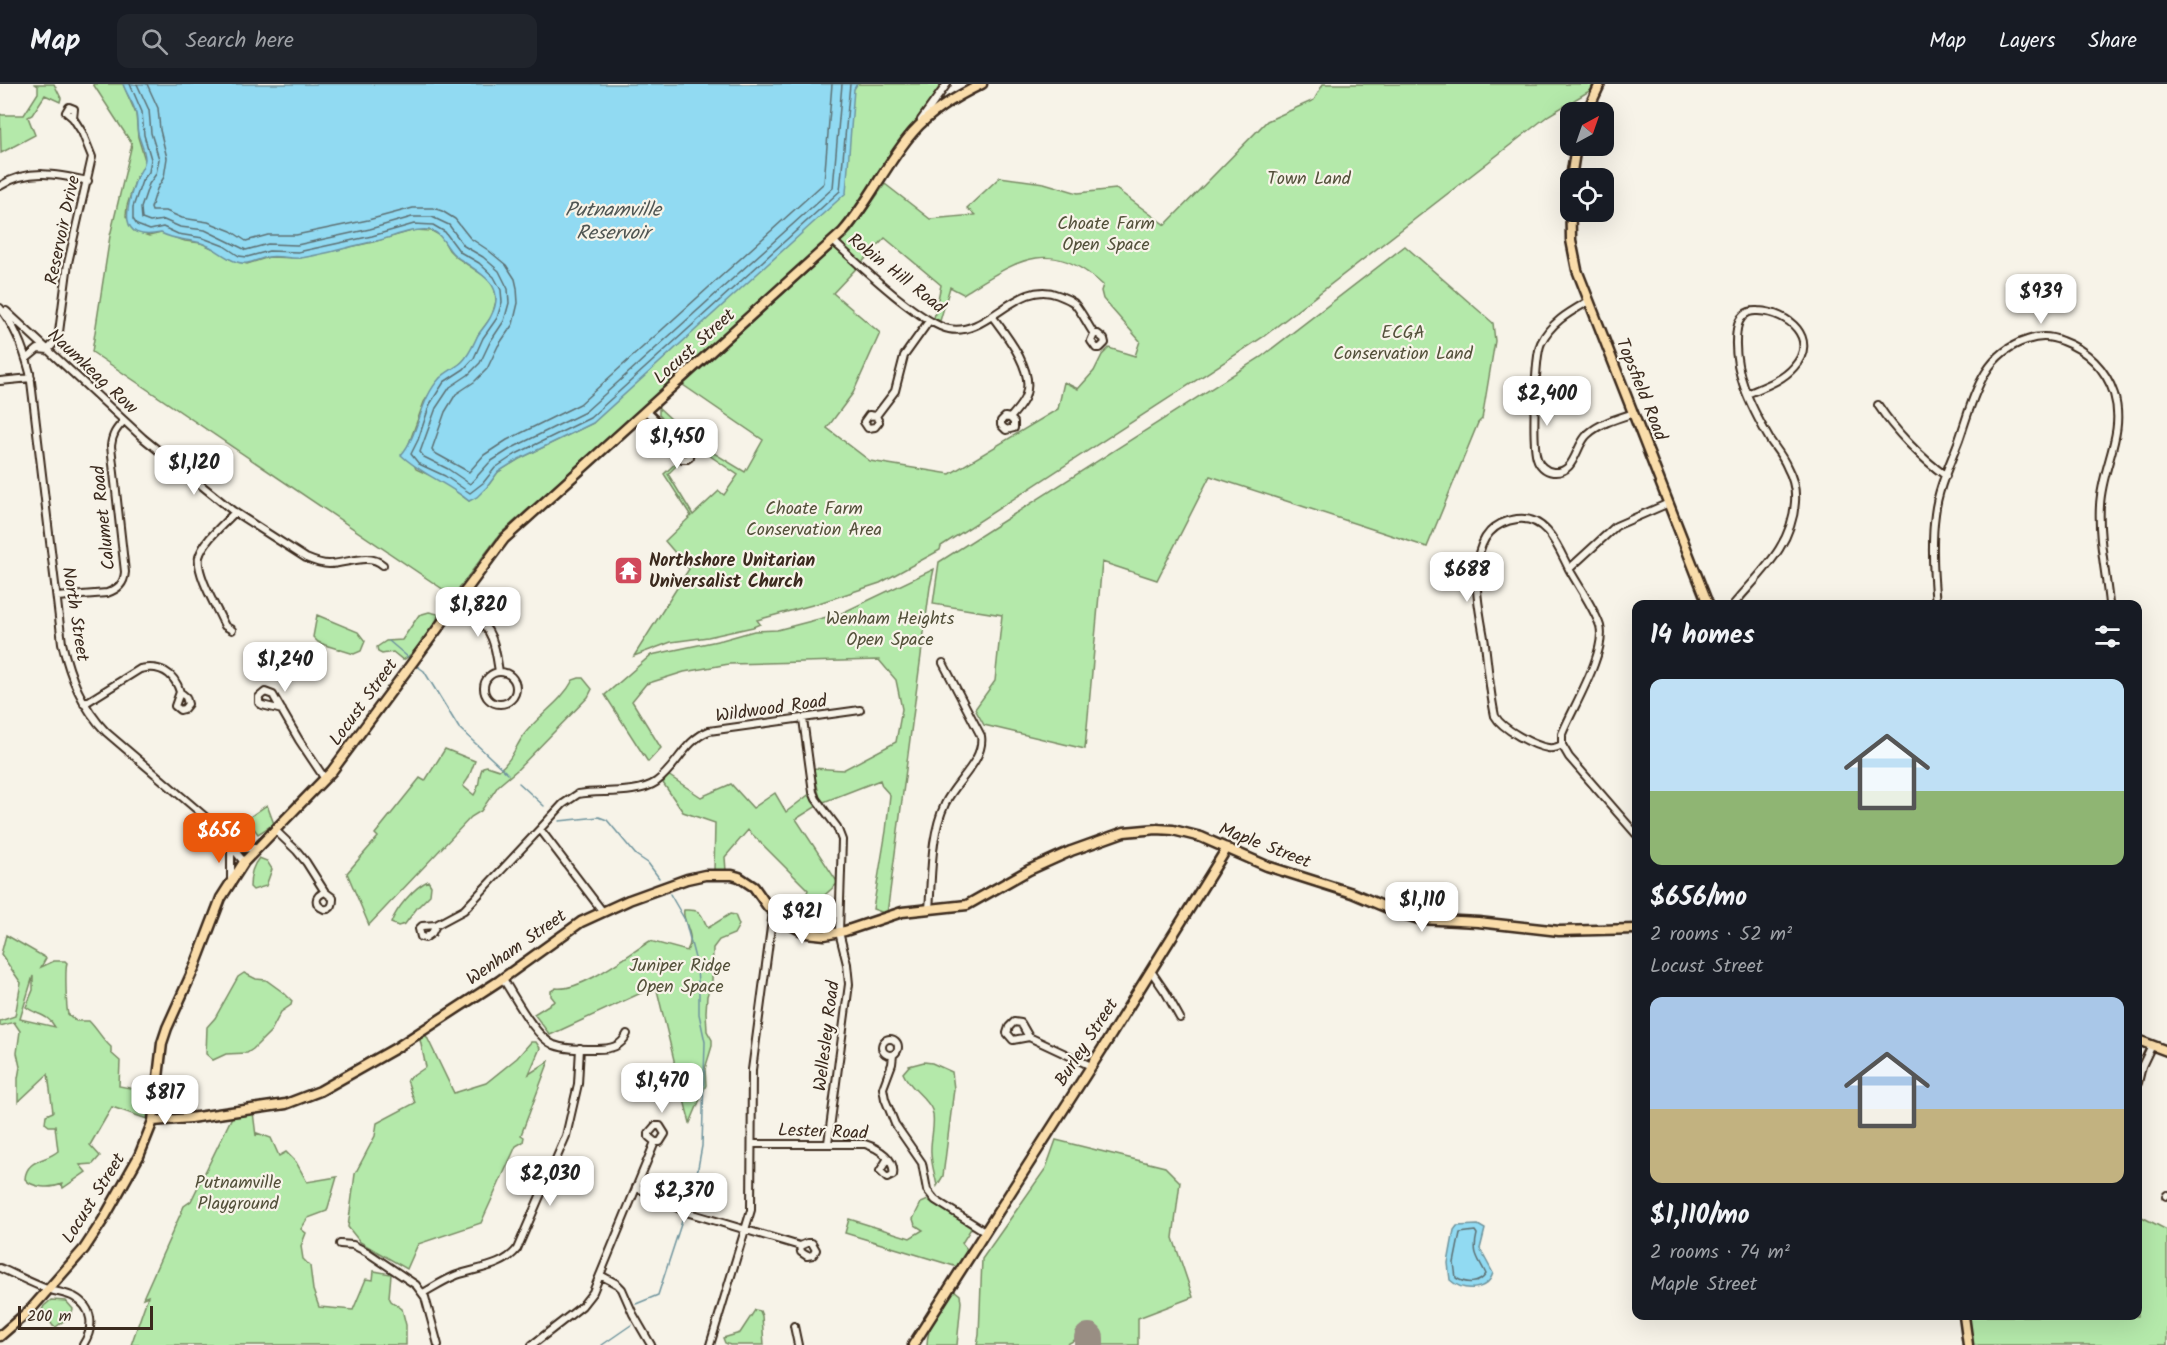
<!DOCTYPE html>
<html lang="en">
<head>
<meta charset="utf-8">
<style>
	:root { --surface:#171b24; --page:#20242c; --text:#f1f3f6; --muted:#9ea1a6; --line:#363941; --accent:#ea580c }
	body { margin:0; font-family:Kalam,sans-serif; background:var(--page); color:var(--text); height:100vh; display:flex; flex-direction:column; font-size:22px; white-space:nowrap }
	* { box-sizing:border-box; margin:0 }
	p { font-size:20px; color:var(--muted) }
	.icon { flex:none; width:33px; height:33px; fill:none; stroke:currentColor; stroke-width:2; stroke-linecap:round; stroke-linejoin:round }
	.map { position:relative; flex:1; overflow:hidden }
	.panel { position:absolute; left:1632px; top:516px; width:510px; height:720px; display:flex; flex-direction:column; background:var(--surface); border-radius:12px; box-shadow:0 6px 24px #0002 }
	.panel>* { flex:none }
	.needle { width:39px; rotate:40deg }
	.buttons { position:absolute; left:1560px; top:18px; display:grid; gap:12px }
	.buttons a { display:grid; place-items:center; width:54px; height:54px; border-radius:12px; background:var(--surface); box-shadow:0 6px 24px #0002; font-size:30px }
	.scale { position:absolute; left:18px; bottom:15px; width:135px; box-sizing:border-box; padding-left:6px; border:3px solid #3b2a1e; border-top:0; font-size:16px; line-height:21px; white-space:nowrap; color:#3b2a1e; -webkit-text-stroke:4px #f7f3e8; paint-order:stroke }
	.price { position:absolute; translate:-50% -51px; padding:0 14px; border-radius:12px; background:#fff; color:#222; font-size:20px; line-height:39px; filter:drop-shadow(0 2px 3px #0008) }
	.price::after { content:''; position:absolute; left:50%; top:36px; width:18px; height:14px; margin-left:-9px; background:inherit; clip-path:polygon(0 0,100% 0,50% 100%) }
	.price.on { background:var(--accent); color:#fff }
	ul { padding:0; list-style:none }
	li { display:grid; align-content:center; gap:12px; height:318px; padding:0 18px }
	li span { display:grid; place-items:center; height:186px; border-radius:12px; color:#555 }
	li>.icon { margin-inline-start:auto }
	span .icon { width:108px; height:108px; fill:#fffc; stroke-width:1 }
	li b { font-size:26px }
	h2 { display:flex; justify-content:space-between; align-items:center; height:72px; padding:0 18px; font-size:26px }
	header { display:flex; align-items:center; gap:36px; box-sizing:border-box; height:84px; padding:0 30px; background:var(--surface); border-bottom:2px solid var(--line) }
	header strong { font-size:28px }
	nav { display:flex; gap:33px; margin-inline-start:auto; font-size:21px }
	.search { width:420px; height:54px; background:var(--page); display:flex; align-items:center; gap:15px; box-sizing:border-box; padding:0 21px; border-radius:12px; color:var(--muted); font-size:22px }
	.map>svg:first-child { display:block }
	.green { fill:#b4e9aa; stroke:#788a64; stroke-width:1.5; fill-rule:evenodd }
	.water { fill:#91daf2; stroke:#6f949d; stroke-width:1.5 }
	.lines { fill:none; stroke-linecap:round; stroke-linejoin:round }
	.shore { stroke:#5d7073; stroke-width:1.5 }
	.stream { stroke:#6f949d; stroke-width:1.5 }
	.runway { stroke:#998e83; stroke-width:30 }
	.minor-casing { stroke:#3b2a1e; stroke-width:10 }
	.major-casing { stroke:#3b2a1e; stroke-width:13 }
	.minor { stroke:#f7f3e8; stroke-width:6 }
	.major { stroke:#faddab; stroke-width:8 }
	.labels { text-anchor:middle; stroke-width:4.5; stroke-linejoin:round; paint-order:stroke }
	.park-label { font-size:18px; fill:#53503a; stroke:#f7f3e8 }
	.street-label { font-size:18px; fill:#3b2a1e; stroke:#f7f3e8 }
	.poi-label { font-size:18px; font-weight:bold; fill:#3b2a1e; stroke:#f7f3e8; text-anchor:start }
	.water-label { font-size:20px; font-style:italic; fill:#505653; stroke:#f7f3e8 }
</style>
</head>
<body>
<header>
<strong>Map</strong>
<div class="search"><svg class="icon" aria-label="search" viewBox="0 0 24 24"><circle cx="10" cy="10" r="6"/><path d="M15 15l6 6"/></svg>Search here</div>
<nav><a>Map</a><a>Layers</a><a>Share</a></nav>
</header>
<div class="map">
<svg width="2167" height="1261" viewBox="0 0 2167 1261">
	<rect width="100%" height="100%" fill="#f7f3e8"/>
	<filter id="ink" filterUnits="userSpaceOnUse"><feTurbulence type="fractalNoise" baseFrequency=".0167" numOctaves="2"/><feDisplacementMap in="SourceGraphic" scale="12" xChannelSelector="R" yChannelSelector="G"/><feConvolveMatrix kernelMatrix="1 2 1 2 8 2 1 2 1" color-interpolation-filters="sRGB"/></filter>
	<g filter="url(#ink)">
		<path class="green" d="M35,0H54L61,14L60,18L45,11L32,31L28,33L35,51L1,69L0,30L2,31H24L38,9V2Z
			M93,0H123L136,30L138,53L145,76L143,86L136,94L127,122L126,132L134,147L149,152L161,149L185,157L201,159L221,168L230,175L247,180L269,173L299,174L373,158L415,146L432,147L441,152L449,166L456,173L490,196L495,206L496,217L492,232L478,251L470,270L460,280L440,294L424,318L407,365L416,385L442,397L469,417L487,403L498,388L519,375L593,339L857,0H942L872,102L855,129L833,156L500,450L453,512L92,268L110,152L132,60Z
			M1323,0H1593L1591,6L1549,31L1263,253L941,462L940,466L880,499L816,520L757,536L760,540L753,543L708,553L671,558L634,572L689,485L665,457L691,432L664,390L676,379L678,380L668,390L693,431L719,407L724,411L738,391L697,363L692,358L684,356L659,331V324L697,359L745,388L763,356L683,301L851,148L885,100L930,135L975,131L967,124L1000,93L1044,99L1078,109L1116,105L1165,141L1267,37L1314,16ZM885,154L941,201L934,234L940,237L950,203L963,210C1015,178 1049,151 1103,201L1101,207L1103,215L1140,257L1135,272L1109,264L1102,271L1094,287L1078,305L1064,298L1058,325L950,390L870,377L827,344L853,309L880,249L833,209Z
			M1405,162L1493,239L1495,257L1482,335L1478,339L1427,463L1210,392L1157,496L1102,478L1085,665L984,641L975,625L995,597L1002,531L933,520L939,478L1261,273Z
			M934,485L930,503L887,830L873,825L886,747L890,711L882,702L880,696L821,719L813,684L843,686L896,658L902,625L896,596L879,576L729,580L684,588L646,600L632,617L661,664L648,678L605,611L651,571L722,556L754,547L777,546L842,529Z
			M429,528L438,530C437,542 413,571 403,576L393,568L382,570L378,568L377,563L386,557L402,556L419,531Z
			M317,531L358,548L365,557L361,567L354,570L325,561L318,558L313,553Z
			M579,594H583L592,605L588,613L517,686L498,702L481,727L471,733L369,841L347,789L378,753L375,750L420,694L425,697L445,665L475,677L468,695L463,702L474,711C482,699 477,693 483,683L487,682L499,686C511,677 515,664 523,652C538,631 561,619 573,596Z
			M668,691L701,713L731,700L753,724L775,709L786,728L811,709L817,722L796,735L838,799L797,836L808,806L748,746L725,773L726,787H714L715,739L683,728L663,699Z
			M267,721L274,740L258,750L247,735Z
			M259,774L267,777L272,785L266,802L253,806L250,803C250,793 252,782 259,774Z
			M428,797L431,802L430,811L417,824L405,840L398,842L391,839C396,825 414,803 428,797Z
			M684,826C704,825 700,831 708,844L730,830L735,831L739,841L734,850L719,856L713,864L712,897L707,912L706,928L707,947L712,956V962L705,985L706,1001L690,1039L677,989L674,983V976L656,902L550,951L534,930L555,917L551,912V907L556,904C581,908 628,871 650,857L687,867C697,850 681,838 684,826Z
			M6,851L46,874L41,883L54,877H65L67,879C65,884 66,923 68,930L76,937H89C98,946 101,954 111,963V969L120,977L119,1002L151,1008L147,1035L112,1023L90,1061L100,1072L93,1080L80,1081L86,1088L63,1104L62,1100C51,1105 32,1104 25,1095C26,1075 47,1077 58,1067L55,1042H49L45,1039L46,1031L53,1028L48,990L18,1018V994L20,983L17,969L20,947L14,938L0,942V937L15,932L21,899L1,870ZM33,892V906L26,923C36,931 48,930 55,943L20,935Z
			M244,889L256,895L266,896L284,909L292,917L291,921L281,928L271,947L253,965L247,969L226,970L213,976L206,970L207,943L215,934L238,893Z
			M425,949L454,1009L486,999L517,974L531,958H536L540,964L529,990L549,977L521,1051L524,1053L523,1058L516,1062L481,1139L418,1160L407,1185L360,1158L348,1143L355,1090L375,1052L377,1039L415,1019L407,996L426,983L420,956L418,954Z
			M924,978L932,979L952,988L954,1005L943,1092L937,1102C935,1090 930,1077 931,1064C931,1052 936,1038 932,1026C927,1013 909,1004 903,989L909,982Z
			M253,1028L256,1052L257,1049L271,1054L279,1072L286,1068L296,1078L307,1098L337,1093L327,1127L308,1134L301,1145L306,1149L301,1162L303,1175L310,1182L313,1206L319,1223L353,1226L366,1195L373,1196L374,1187L391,1190L389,1213L391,1217L402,1225L406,1241V1261H131L148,1212L143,1214L184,1122L191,1117L233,1031Z
			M1056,1056L1165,1083L1180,1098L1173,1154L1193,1213L1138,1234V1261H1099V1253L1078,1254L1066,1261H977L979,1251L982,1175L1046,1084Z
			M928,1116L972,1143L962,1159L970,1169L961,1184L845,1149L849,1135L910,1154L923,1146L915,1141L913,1135L921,1119Z
			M2138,1131L2167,1146V1261H1972L1968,1232H2138Z
			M954,1206L960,1211L961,1218L957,1261H927C927,1240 942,1222 954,1206Z
			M51,1216L66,1217L73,1225L71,1231L56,1243L53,1242L42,1226L44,1222Z
			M755,1226L760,1227L762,1232L764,1261H730L725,1259L723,1254L740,1249Z"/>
		<path class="water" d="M123,0H857L854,5L846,109L593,339L519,375L498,388L487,403L477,413L469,417C447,399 421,390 401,371C420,349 419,316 440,294C446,288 455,284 462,278C470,270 473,261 478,251C482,245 488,239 491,232C508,200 479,189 457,173C446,166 443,148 429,146C409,144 390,155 371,158C347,163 323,171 300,174C289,175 278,171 268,173C257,175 248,182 237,178C224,174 215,163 201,159C186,155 174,156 161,149C116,158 126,124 136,95C139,88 144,84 145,75C145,67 141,60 139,53C136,45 138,37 136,30C135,21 126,10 123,0Z
			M1478,1141L1485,1145L1480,1165L1493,1189C1487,1208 1463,1208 1450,1196L1448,1179L1454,1146L1457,1142Z"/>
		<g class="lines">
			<path class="shore" d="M130,0L142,28L144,51L151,75L149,88L142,97L133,123V135L137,141L150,146L163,143L178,150L203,154L224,162L239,172L247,173L269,167L298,168L372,152L414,140L433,141L445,148L460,168L479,179L494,193L501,206L502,218L497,234L483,254L474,274L464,285L444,298L430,320L418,356L411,370L419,380L445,392L470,409L483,399L495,384L516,370L590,334L840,107L850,0
				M137,0L149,26L151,49L159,75L156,90L149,100L141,124L142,135L150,138L164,136L180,143L205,146L246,166L268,160L297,161L370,145L412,133H432L449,141L464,162L483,173L499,187L508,205L509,219L504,237L490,258L480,279L468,291L450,303L436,324L420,368L424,373L448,385L470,400L490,378L512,364L585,328L833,104L842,0
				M147,0L158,24L160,46L167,74L164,93L157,105L151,124L152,127H166L182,134L208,138L231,147L246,157L268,151H296L368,136L413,124H433L442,127L455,135L470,154L488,166L506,181L515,195L517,204L518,219L513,240L498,262L487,285L474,298L456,310L445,328L432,365L433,368L469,388L484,371L507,356L580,320L824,99L832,0
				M1475,1147L1477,1150C1472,1171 1478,1173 1486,1190C1479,1201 1466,1200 1456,1194L1454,1179L1460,1149Z"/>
			<path class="stream" d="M389,557L409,574
				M417,582L424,587L459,644L508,690
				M519,699L544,722
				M559,737L599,733L607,736L636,771L648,779L659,794
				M670,810L685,836L696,878L699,906V930L705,958L702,1062L691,1122
				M636,1220L658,1211L683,1134
				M602,1261L631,1241"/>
			<path class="runway" d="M1089,1261V1254"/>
			<defs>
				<path id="minor" d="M921,36L947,0
					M0,102C28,84 57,90 88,97
					M833,157C856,178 921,240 949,245C988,253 1018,194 1058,211C1063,213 1069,215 1074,219C1082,228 1087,240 1094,250L1091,257L1096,264H1100L1105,259L1104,255L1098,250H1094
					M1589,217C1570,228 1551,238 1541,259C1535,272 1532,359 1537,374C1539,381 1545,387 1553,388C1576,390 1575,361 1588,350C1600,339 1619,334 1634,329
					M0,224C16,243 24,266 30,289L62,559C70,593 82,623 106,648L209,736L244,778
					M6,227L143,354L233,427L306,474C313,477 320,480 329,480C346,480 369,468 383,481
					M992,232C1006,251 1034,285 1026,310C1024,319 1016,327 1010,334L1005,333L1001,337V341L1006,346L1014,344V338L1010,334
					M48,266L58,254L59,248L68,179L92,73L82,48L73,34L66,28L69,23L74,25L73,34
					M26,275L38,265L48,266
					M0,297L31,294
					M1878,321C1895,347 1921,374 1946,392
					M646,327L680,359L678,370L682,375H687L690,373V364L686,360L680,359
					M876,332L879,338L875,343L868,344L864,338L869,331L876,332L895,307L904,272L929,237
					M57,513L107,509C118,505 124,500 125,488L111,362C112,351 116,345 124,337
					M1734,520C1761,488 1792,462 1795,418C1796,406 1793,394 1787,383C1783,373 1776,365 1770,356C1751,323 1731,285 1737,245C1739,233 1746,226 1758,227C1789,228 1819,255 1794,283C1782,297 1763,303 1747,310
					M1936,520C1933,490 1931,460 1935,430C1938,404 1950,380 1959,356C1973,317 1981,270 2027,256C2038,252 2051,252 2062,257C2087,266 2106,285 2114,310C2126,350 2102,381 2100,421C2098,454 2106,488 2109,520
					M450,527C457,531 465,532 473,534C494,542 496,569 499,588
					M232,546L225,542L222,536C215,521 196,489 199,473C204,456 223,441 235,428
					M484 604a16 16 0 1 1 32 0a16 16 0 1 1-32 0Z
					M84,620L140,585C159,581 174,588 180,608L175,622L180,626L184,625L188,620L186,613L180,608
					M282,626L262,621L259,619V613L265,608L273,611L299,656L325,695
					M803,635L813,708L816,715L837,743L842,756L839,848L847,880L849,900L828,1059
					M1562,661C1558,663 1553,665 1548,664C1534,662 1502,645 1495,632C1490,609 1488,584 1485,560C1479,521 1458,443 1517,435C1546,431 1558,463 1569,485
					M275,746L297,767L306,778L325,808L333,814C334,838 302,817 325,808
					M1636,750L1569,673L1562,661V650C1573,623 1607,568 1600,542C1595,526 1578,501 1569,485L1616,442L1669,419
					M231,797V763L243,765L257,763
					M929,825C932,791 930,752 945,720C955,698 985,676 981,652L943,579
					M603,828L540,745L563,720L578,710C600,706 637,711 656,698C677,683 684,657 709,647L860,626
					M436,841L432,849L425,854L421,853L419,845L422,842L436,841L464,826L540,745
					M1151,887L1166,909L1180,934
					M503,895C515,913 535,953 554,961C567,966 583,965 596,965C611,965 621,963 627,950
					M1029,953L1013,956L1007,949L1009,943L1014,938L1021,939L1029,953L1091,982
					M882 963a8 8 0 1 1 16 0a8 8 0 1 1-16 0Z
					M893,971L892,980L883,1004L885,1015L895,1040L922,1079L927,1106L935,1116L986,1148
					M2138,999L2142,982L2152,961
					M752,1060H865C878,1064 896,1075 893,1091L887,1094L880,1087L888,1074
					M636,1103L686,1128L800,1162L807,1159H812L816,1166L813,1171L807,1172L801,1168L800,1162
					M2166,1112L2167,1111
					M340,1160L353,1161L367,1168L416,1201L425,1213L438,1261
					M0,1184C16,1191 31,1199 47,1205C56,1208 66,1209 74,1213C94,1224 94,1244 83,1261
					M600,1191L617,1200L622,1205L633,1230L651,1261
					M423,1209C434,1203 444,1196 457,1191C477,1184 503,1183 517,1165L566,1052L578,1000L580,964
					M794,1242L798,1261
					M532,1261L582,1222L593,1208L655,1058H660L665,1050L660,1042H655L649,1049V1053L655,1058
					M710,1261L751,1126L752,986L773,828"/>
				<path id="major" d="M1587,28L1600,0
					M1571,94L1576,62
					M1570,96L1571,156L1577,186L1708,520
					M2138,956L2167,967
					M153,1037L190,1034L286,1020L320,1007L396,964L499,897L581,838L629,816L687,795L705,791H732L739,793L754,803L768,823L785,838L806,849L825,851L845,847L902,828L967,821L1029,786L1071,767L1124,748L1157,745L1173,746L1201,753L1267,782L1352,809L1397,828L1419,835L1478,838L1559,847L1636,845
					M1964,1232L1968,1261
					M0,1252L31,1225L84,1165L103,1136L139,1072L153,1037L162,959L167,944L195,882L221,814L244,778L332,687L504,455L843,148C870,117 886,79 913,48C931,27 957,12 982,0
					M913,1261L1106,959L1227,764"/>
			</defs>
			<use href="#minor" class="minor-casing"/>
			<use href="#major" class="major-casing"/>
			<use href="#minor" class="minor"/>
			<use href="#major" class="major"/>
		</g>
	</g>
	<defs>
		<symbol id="temple-square" viewBox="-11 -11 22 22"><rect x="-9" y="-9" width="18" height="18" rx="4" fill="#d1495b" stroke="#f7f3e8"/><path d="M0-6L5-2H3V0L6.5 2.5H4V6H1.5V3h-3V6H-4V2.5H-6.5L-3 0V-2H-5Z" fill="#fff"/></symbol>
	</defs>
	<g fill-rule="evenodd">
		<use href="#temple-square" x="612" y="470" width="33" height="33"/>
	</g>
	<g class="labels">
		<g class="park-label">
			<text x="1309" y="100">Town Land</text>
			<text x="1106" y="145">Choate Farm<tspan x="1106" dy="21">Open Space</tspan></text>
			<text x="1403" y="254">ECGA<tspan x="1403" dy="21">Conservation Land</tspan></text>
			<text x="814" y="430">Choate Farm<tspan x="814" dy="21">Conservation Area</tspan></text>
			<text x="890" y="540">Wenham Heights<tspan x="890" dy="21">Open Space</tspan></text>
			<text x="680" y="887">Juniper Ridge<tspan x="680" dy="21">Open Space</tspan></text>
			<text x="238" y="1104">Putnamville<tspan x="238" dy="21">Playground</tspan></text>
		</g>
		<g class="street-label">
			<text transform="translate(62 146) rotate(-78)" y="6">Reservoir Drive</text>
			<text transform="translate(897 189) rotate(38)" y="6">Robin Hill Road</text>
			<text transform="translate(694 262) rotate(-42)" y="6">Locust Street</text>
			<text transform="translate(93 287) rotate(43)" y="6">Naumkeag Row</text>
			<text transform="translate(1642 305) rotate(68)" y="6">Topsfield Road</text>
			<text transform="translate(103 434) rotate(-96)" y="6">Calumet Road</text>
			<text transform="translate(76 530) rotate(81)" y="6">North Street</text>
			<text transform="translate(363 618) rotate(-54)" y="6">Locust Street</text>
			<text transform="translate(771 624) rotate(-8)" y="6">Wildwood Road</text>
			<text transform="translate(1265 761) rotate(21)" y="6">Maple Street</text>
			<text transform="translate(516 863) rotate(-35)" y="6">Wenham Street</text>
			<text transform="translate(826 952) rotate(-83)" y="6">Wellesley Road</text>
			<text transform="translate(1086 958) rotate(-57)" y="6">Burley Street</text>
			<text transform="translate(823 1047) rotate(2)" y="6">Lester Road</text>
			<text transform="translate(93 1114) rotate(-58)" y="6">Locust Street</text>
		</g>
		<g class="poi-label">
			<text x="649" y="482">Northshore Unitarian<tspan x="649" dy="21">Universalist Church</tspan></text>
		</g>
		<g class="water-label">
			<text x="613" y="132">Putnamville<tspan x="613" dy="23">Reservoir</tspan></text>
		</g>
	</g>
</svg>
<div class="buttons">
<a><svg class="needle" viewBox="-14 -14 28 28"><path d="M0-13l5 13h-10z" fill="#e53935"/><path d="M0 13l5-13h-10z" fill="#9ea1a6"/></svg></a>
<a><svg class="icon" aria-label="locate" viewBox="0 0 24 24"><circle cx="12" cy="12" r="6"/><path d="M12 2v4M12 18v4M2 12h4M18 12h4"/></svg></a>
</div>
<div class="scale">200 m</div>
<b class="price" style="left:2041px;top:241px">$939</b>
<b class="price" style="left:1547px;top:343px">$2,400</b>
<b class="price" style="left:677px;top:386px">$1,450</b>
<b class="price" style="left:194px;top:412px">$1,120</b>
<b class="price" style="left:1467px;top:519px">$688</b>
<b class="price" style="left:478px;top:554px">$1,820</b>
<b class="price" style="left:285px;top:609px">$1,240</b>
<b class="price on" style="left:219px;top:780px">$656</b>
<b class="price" style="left:1422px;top:849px">$1,110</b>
<b class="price" style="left:802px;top:861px">$921</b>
<b class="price" style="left:662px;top:1030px">$1,470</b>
<b class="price" style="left:165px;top:1042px">$817</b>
<b class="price" style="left:550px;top:1123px">$2,030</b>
<b class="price" style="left:684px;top:1140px">$2,370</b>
<section class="panel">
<h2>14 homes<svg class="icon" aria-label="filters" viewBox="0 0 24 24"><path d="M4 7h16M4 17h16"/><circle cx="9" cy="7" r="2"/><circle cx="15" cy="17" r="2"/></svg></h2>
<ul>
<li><span style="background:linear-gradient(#bfe0f5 60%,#8fb573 0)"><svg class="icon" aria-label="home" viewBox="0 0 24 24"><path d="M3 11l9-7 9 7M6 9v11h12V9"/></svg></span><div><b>$656/mo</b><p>2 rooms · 52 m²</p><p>Locust Street</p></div></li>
<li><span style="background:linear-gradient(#a9c7e8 60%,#c2b280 0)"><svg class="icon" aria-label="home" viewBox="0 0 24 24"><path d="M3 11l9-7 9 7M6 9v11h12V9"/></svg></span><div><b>$1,110/mo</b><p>2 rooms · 74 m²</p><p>Maple Street</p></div></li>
</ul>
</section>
</div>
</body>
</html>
